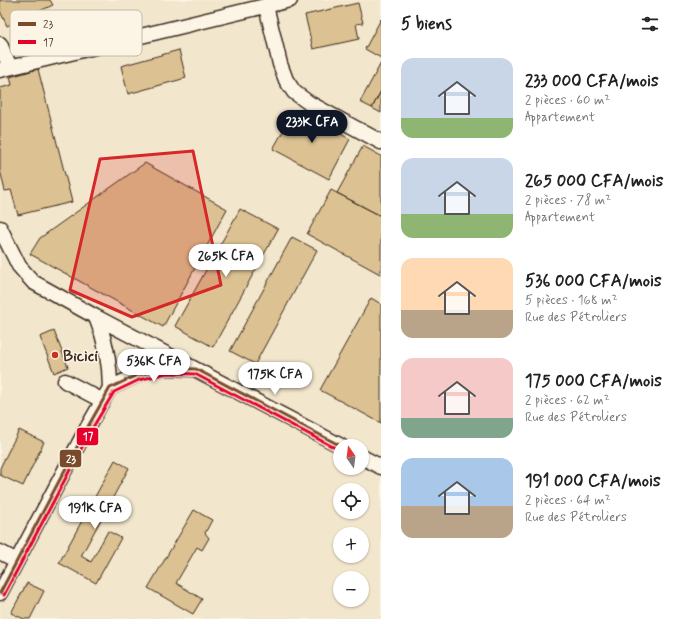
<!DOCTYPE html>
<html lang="fr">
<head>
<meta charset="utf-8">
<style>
	:root { --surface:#fff; --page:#f2f2f2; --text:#222; --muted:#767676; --accent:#111827 }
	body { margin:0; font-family:Mynerve,sans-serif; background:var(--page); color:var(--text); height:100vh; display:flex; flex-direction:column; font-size:15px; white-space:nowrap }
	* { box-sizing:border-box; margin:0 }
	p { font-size:13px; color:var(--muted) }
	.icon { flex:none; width:22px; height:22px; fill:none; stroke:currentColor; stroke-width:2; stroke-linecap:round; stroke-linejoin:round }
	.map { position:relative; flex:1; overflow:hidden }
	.details { display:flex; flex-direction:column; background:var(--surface); width:300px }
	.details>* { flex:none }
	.needle { width:26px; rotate:346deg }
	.controls { position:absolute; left:333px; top:439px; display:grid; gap:8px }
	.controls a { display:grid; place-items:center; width:36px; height:36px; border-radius:50%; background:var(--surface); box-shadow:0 1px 3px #0004; font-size:20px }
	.price { position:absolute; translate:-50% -34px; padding:0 9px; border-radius:14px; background:#fff; color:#222; font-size:13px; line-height:26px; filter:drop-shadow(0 1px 2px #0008) }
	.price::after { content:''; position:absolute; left:50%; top:24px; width:12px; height:9px; margin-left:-6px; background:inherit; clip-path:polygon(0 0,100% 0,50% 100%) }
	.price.current { background:var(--accent); color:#fff }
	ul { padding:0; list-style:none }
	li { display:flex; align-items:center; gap:12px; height:100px; padding:0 20px }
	li span { display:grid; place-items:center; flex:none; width:112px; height:80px; border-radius:12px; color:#555 }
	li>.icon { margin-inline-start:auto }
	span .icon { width:48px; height:48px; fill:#fffc; stroke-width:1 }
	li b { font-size:17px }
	h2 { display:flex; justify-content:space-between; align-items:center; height:48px; padding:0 20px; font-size:17px }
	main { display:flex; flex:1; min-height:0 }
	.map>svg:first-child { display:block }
	.built { fill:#f2e6cc; fill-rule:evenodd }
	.building { fill:#dcc292; stroke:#3b2a1e }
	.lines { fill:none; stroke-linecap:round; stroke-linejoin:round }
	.minor-casing { stroke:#3b2a1e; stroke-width:17 }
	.minor { stroke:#fcf5e5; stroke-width:14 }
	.bus-1-casing { stroke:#fcf5e5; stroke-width:6 }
	.bus-2-casing { stroke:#fcf5e5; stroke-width:6 }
	.bus-1 { stroke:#7a4b2a; stroke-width:3 }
	.bus-2 { stroke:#e4002b; stroke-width:3 }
	.marked { fill:#d62828; fill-opacity:0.2; stroke:#d62828; stroke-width:3; stroke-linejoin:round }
	.poi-dot { fill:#c8321e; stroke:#fcf5e5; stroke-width:1.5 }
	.labels { text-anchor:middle; stroke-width:3; stroke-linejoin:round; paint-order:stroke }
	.poi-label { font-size:16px; font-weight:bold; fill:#3b2a1e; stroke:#fcf5e5; text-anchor:start }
	.key { fill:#fcf5e5; stroke:#c2b8a9; stroke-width:1 }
	.key-label { font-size:11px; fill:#3b2a1e }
	.line-badge { stroke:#fcf5e5; stroke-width:1.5 }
	.badge-label { font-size:11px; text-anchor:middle; font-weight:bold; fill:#fff }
</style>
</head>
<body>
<main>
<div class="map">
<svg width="381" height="619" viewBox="0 0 381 619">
	<rect width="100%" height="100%" fill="#fcf5e5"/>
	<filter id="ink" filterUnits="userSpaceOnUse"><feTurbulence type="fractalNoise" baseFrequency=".025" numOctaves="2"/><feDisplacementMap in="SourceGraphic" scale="8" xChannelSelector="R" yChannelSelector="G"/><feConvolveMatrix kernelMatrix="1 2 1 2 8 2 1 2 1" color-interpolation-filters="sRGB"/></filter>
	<g filter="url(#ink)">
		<path class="built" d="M0,0H381V619H0ZM340,446H362V468H340ZM340,490H362V512H340ZM340,534H362V556H340ZM340,578H362V600H340Z"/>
		<path class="building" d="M0,0H50L53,5L7,26L0,11Z
			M358,3L363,23L356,24L359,39L313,49L305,15Z
			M381,19V58L365,49Z
			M179,50L186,78L128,94L121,66Z
			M381,63V91L372,108L360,102Z
			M38,69L72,202L18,215L11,190L5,191L0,170V88L12,85L10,77Z
			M381,91V113L372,108Z
			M295,110L350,139L329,179L273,149Z
			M363,146L381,156V216L337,193Z
			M145,163L227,209L163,327L30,254L40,238Z
			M331,190L381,216V271L380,274L307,234Z
			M240,209L278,229L213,347L175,326Z
			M292,237L317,250L255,364L230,351Z
			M371,298L381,304V423L320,390Z
			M54,331L68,367L54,373L40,337Z
			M19,430L44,442L23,486L0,475V468Z
			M115,460L129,468L81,556L91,562L108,531L121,538L96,583L59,563Z
			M194,510L212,520L205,533L209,538L202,550L197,547L176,583L202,599L193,614L148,588Z
			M27,583L44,591L30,619H24L11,613Z"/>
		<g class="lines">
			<defs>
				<path id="minor" d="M266,6L280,64L286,80L294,92L309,103L381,142
					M0,44L10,67
					M0,70L290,0
					M0,228L19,266L33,282L96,317L341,446
					M96,317C106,341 110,363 110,388
					M65,381L103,401
					M362,457L381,467
					M0,552L17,561
					M0,593L86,430L110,388L137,375L151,371L166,368L192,369"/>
			</defs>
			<use href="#minor" class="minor-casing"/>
			<use href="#minor" class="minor"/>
			<defs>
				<path id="bus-1" d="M0,593L86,430L110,388L137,375L166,368L196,369L341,446"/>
				<path id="bus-2" d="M4,595L90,432L114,392L139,380L167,373L195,374L339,450"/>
			</defs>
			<use href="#bus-1" class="bus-1-casing"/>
			<use href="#bus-2" class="bus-2-casing"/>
			<use href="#bus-1" class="bus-1"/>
			<use href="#bus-2" class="bus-2"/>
		</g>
	</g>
	<path class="marked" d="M193,151L221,285L132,317L70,290L100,159Z"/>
	<circle class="poi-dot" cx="55" cy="355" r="4"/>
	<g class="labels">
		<g class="poi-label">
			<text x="63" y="361">Bicici</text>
		</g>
	</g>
	<rect x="10" y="10" width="132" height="46" rx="6" class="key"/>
	<rect x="18" y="22" width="18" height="4" fill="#7a4b2a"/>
	<rect x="18" y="40" width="18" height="4" fill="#e4002b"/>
	<g class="key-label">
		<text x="43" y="28">23</text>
		<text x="43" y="46">17</text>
	</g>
	<g class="line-badge">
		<rect x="76" y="427" width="23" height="19" rx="4" fill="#e4002b"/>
		<rect x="59" y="449" width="23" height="19" rx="4" fill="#7a4b2a"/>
	</g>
	<g class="badge-label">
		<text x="88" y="440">17</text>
		<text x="71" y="463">23</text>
	</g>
</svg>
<div class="controls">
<a><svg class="needle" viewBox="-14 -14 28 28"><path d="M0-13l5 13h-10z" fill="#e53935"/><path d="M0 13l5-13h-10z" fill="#767676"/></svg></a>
<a><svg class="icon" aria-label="locate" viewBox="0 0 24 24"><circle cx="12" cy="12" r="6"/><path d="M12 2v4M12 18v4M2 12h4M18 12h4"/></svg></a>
<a>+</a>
<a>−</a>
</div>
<b class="price current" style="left:312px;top:144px">233K CFA</b>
<b class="price" style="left:226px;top:278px">265K CFA</b>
<b class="price" style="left:154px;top:383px">536K CFA</b>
<b class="price" style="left:275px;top:396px">175K CFA</b>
<b class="price" style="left:95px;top:530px">191K CFA</b>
</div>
<section class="details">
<h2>5 biens<svg class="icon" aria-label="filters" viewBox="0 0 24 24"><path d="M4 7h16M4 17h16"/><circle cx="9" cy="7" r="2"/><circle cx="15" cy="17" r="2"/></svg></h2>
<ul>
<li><span style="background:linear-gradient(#c9d6e8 75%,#8fb573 0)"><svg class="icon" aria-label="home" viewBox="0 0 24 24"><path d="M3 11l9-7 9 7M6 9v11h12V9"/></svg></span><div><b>233 000 CFA/mois</b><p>2 pièces · 60 m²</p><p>Appartement</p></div></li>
<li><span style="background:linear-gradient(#c9d6e8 70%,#8fb573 0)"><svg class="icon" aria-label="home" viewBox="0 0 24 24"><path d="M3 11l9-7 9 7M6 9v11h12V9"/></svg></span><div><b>265 000 CFA/mois</b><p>2 pièces · 78 m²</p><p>Appartement</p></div></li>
<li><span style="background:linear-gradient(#ffd9b3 65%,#b9a48a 0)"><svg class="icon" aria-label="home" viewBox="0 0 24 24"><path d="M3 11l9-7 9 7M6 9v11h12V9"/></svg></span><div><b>536 000 CFA/mois</b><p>5 pièces · 168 m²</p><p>Rue des Pétroliers</p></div></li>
<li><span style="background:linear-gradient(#f6c9c9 75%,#7fa58c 0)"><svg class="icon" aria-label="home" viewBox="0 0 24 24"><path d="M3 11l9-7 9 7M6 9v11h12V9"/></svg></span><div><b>175 000 CFA/mois</b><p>2 pièces · 62 m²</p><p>Rue des Pétroliers</p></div></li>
<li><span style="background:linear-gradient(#a9c7e8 60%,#b9a48a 0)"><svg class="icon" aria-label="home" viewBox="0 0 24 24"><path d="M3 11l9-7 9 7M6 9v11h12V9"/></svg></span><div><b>191 000 CFA/mois</b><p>2 pièces · 64 m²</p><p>Rue des Pétroliers</p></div></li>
</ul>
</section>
</main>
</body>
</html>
